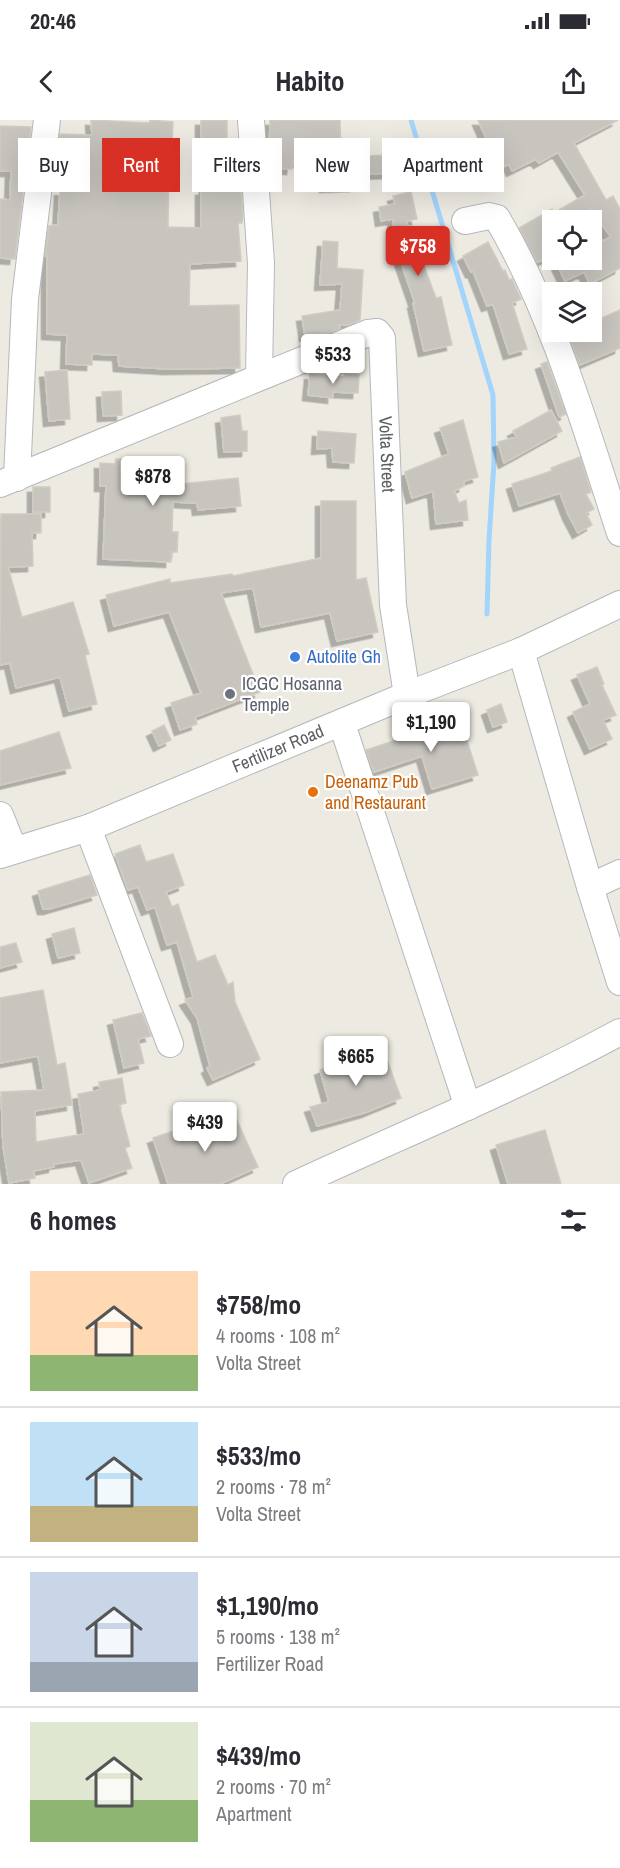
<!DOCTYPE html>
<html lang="en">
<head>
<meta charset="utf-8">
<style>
	:root { --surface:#fff; --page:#f7f7f7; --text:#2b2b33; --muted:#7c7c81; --line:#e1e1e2; --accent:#d93025 }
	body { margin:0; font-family:"Archivo Narrow",sans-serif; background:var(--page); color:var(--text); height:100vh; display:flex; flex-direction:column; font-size:22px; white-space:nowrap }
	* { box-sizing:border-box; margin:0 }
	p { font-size:20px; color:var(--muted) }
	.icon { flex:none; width:33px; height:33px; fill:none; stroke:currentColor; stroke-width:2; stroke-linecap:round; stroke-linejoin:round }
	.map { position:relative; height:1064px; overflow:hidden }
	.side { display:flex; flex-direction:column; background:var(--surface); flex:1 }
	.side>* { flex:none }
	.banner { position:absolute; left:18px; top:18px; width:585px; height:54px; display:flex; gap:12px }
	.tools { position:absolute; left:542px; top:90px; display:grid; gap:12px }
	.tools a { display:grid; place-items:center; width:60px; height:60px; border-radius:0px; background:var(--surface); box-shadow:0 6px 24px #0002; font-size:30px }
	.price { position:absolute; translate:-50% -51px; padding:0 14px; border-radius:6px; background:#fff; color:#222; font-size:20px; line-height:39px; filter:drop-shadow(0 2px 3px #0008) }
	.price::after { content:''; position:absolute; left:50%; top:36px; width:18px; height:14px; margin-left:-9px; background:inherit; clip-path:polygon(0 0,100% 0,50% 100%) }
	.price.selected { background:var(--accent); color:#fff }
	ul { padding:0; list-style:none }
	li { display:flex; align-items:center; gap:18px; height:150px; padding:0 30px }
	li+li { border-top:2px solid var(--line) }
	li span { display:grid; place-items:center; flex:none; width:168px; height:120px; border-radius:0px; color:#555 }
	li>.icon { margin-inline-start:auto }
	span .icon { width:72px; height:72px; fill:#fffc; stroke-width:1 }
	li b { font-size:26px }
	h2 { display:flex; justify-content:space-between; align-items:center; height:72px; padding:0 30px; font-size:26px }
	.pill { padding:0 21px; border-radius:0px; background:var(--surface); box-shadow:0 6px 24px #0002; font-size:21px; line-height:54px }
	.pill.selected { background:var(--accent); color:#fff }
	.status { display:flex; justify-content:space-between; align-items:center; height:42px; padding:0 30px; background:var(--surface); direction:ltr }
	.status svg { height:16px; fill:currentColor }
	header { display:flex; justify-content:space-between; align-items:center; height:78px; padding:0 30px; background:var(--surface); font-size:27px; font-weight:800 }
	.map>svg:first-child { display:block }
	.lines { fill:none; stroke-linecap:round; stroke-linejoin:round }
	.stream { stroke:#a3d4fc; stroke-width:5 }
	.building { fill:#c8c5bf; stroke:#d1ccc1; stroke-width:1.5; filter:url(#shadow) }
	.minor-casing { stroke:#b5b8bc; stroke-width:28 }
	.minor { stroke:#fff; stroke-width:26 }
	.shop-dot { fill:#3f7fe0; stroke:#fff; stroke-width:2 }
	.worship-dot { fill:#6b7280; stroke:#fff; stroke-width:2 }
	.food-dot { fill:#e8710a; stroke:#fff; stroke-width:2 }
	.labels { text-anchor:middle; stroke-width:4.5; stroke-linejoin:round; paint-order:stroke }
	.street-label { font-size:18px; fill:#5a5e62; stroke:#fff }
	.shop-label { font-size:18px; fill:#366cbe; stroke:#fff; text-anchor:start }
	.worship-label { font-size:18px; fill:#5b616d; stroke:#fff; text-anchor:start }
	.food-label { font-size:18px; fill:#c56008; stroke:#fff; text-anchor:start }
</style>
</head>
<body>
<div class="status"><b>20:46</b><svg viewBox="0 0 49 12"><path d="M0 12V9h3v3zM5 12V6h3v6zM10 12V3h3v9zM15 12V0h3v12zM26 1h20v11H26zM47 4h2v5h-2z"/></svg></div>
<header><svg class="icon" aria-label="back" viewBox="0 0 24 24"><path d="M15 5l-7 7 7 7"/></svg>Habito<svg class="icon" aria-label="share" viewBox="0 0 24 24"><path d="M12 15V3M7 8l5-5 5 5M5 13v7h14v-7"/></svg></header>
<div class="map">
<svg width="620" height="1064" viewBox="0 0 620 1064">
	<defs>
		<filter id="shadow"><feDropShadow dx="-5.5" dy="5.5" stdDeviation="0" flood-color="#0004"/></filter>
	</defs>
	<rect width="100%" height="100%" fill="#edeae2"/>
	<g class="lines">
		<path class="stream" d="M411,0L493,275L494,342L489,420L487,494"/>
	</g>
	<path class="building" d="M91,0L149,3L150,0L173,2L171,45H169L168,107L201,108V70H205L204,35H201V0H227V46H231V60L240,61L243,96L242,103H238L241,141L190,144L189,186L239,185L240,248L168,249L119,246L118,235L92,234V245L66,244L67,215L47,214V136H45L49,106L58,105L60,70L71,71L72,37L58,36L60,14L92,15Z
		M270,0H340L341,42H354L355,66L325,67V44L293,41L292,49L269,48Z
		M478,0H618L574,23L606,80L613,76L620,89V148L590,164L584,152L565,161L555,140H591V127L611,117L591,89L571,100H552V137L537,142L519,108L552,89V94L585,75L558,32L539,43L536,39L512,51L509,44L486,55L476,36L491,29Z
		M0,6L31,7L15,139L0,138V79L10,80L11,51H0Z
		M388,35L389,53L368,54V36Z
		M411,72L417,99L407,101L412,149L424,146L436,178L441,177L452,225L424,231L413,183H415L396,128L393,99L381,101L379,87L395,84L393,76Z
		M323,121L338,122L337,148L363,150L360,200L348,205H339L340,208L330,213L305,216L302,196L340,190L342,164L320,165Z
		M488,122L503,151L505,150L509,160L512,159L521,179L512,183L527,229L509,234L493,184L487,186L473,151L471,152L463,136Z
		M620,190V228L580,245L567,212H591V203Z
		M547,242L566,294L559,297L541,244Z
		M67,250L70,299L49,301L45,252Z
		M310,254L345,257V254L359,255L358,273L333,272V278L308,275Z
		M121,271L122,295L103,296L102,272Z
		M551,290L562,311L504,343L498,322L517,317L513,311Z
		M240,295L242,311H247V331L224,332L221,298Z
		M463,300L478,357L464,361V366L454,371L459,383L466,380L468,400L436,404L433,371L412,378L405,352L449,334L440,308Z
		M318,311L356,314L354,343L333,342L332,328L317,329Z
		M580,337L591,372L586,374L594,389L586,393L592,405L578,413L568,394L560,373L519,386L512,364L552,351L551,348Z
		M116,339H135V343L181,345V364L238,358L241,386L198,390L197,383L173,382L172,412H178L177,432H171V442L103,439L106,366H100V343L115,344Z
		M33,367H50V392H33Z
		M321,381H356V460L366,458L378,512L337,521L330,493L261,507L253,468L221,473L260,572L195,597L197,604L180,610L171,583L201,573L169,492L114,506L106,475L170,459V463L232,454L233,456L321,438Z
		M1,394H41V413H32L33,446L8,447L22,497L73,482L89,534L85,535L97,584L69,591L60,557L16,568L10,543L0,545Z
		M597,547L604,564L602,565L616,595L603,600L612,619L590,629L573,592L590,584L577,555Z
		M501,584L507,602L493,607L487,590Z
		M459,596L478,655L432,669L422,636L374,652L366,630L415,614L414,610Z
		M164,605L171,620L159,626L152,611Z
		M59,612L71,648L0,665V631Z
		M140,725L146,742L173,734L184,765L166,772L172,787L178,784L197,842L215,835L228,865L233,862L235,882L260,939L213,960L207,948L210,946L197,898L185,880L193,877L177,822L167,825L155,787L147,790L138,767L128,770L115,734Z
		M90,755L97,775L49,789H43L38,771Z
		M74,808L80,833L58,838L52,814Z
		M16,823L22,842L0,848V827Z
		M43,870L57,945L65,943L72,985L35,991L36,1022L84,1014L78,974L100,970L99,962L122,958L126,983L119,985L130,1026L125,1028L132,1048L89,1063L81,1040L54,1044V1047L33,1051L35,1058L9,1063L3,1026L1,972L44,970L38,936L0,943V878Z
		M142,893L151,916L138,919L144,943L124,948L113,900Z
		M381,924L401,978L367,992L317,1006L310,987L329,982L320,950Z
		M234,994L258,1047L220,1064H168L153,1018L200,1002L201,1008Z
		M545,1010L561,1064H508L496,1025Z"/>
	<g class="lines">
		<defs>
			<g id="minor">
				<path d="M251,0L261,143L259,256"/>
				<path d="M465,101L489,96L497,98C554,195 585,307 620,413"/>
				<path d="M17,358L25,179L47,0"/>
				<path id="s1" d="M0,364L368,213L377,212L382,218L393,485L407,575"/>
				<path d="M521,531L590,767L620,862"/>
				<path d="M342,604L468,987"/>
				<path d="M0,695L14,730"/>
				<path d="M88,708L170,924"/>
				<path id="s2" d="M0,735L88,708L407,575L521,531L620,484"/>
				<path d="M590,767L620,753"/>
				<path d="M296,1064C404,1014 515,969 620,912"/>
			</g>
		</defs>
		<use href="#minor" class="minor-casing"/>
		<use href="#minor" class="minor"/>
	</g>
	<circle class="shop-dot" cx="295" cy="537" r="6"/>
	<circle class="worship-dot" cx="230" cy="574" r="6"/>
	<circle class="food-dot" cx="313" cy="672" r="6"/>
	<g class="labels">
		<g class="street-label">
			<text dy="6" stroke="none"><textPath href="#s1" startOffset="531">Volta Street</textPath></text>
			<text dy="6" stroke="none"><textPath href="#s2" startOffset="298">Fertilizer Road</textPath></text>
		</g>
		<g class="shop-label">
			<text x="307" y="543">Autolite Gh</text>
		</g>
		<g class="worship-label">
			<text x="242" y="570">ICGC Hosanna<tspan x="242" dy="21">Temple</tspan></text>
		</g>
		<g class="food-label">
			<text x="325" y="668">Deenamz Pub<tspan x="325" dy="21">and Restaurant</tspan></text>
		</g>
	</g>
</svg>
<div class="tools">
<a><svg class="icon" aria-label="locate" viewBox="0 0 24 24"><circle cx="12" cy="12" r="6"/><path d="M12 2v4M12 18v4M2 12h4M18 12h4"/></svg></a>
<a><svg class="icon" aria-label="layers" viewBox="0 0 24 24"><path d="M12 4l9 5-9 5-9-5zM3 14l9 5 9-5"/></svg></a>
</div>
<b class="price selected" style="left:418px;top:157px">$758</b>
<b class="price" style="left:333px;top:265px">$533</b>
<b class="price" style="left:153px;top:387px">$878</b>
<b class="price" style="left:431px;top:633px">$1,190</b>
<b class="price" style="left:356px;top:967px">$665</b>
<b class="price" style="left:205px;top:1033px">$439</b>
<div class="banner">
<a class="pill">Buy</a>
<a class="pill selected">Rent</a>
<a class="pill">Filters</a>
<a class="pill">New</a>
<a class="pill">Apartment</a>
</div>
</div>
<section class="side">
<h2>6 homes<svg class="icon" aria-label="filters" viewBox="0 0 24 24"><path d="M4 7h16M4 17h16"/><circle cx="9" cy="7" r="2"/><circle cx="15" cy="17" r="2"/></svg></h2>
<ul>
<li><span style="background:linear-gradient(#ffd9b3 70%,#8fb573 0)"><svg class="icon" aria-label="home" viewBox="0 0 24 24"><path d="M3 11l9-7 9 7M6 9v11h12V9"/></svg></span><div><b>$758/mo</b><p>4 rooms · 108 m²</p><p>Volta Street</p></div></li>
<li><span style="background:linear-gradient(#bfe0f5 70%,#c2b280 0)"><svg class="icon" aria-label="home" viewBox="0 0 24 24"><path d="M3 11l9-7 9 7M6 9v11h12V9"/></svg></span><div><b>$533/mo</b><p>2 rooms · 78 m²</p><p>Volta Street</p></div></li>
<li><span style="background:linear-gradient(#c9d6e8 75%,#9aa5b1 0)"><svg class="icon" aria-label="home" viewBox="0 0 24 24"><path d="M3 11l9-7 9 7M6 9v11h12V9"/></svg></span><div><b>$1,190/mo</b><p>5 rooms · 138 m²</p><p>Fertilizer Road</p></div></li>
<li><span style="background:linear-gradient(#dfe7d0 65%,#8fb573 0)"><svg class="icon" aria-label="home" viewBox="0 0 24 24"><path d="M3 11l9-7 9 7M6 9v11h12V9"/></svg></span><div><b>$439/mo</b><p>2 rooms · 70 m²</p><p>Apartment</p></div></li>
</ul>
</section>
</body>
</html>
